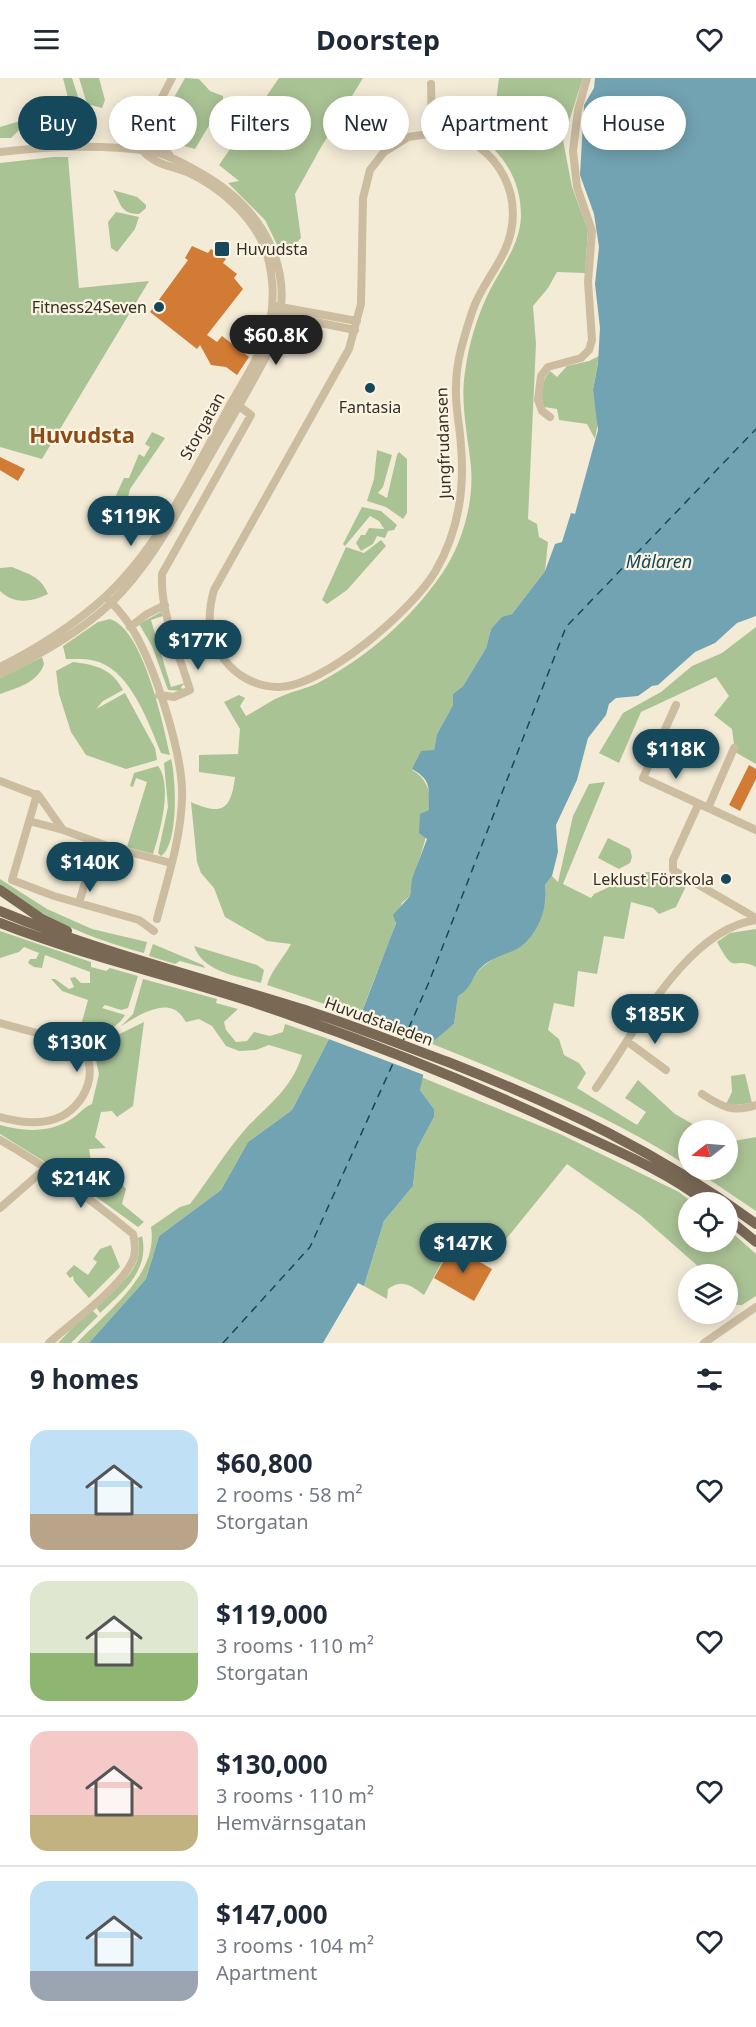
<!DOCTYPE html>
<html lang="en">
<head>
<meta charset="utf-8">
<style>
	:root { --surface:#fff; --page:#f2f2f3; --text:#1f2937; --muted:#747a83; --line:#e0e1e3; --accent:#16485b }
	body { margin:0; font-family:"Noto Sans",sans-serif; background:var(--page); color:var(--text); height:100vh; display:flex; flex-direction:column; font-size:22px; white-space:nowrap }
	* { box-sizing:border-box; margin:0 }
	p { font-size:20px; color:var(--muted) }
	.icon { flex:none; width:33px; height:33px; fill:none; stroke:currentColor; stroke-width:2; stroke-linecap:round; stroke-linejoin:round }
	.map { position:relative; height:1265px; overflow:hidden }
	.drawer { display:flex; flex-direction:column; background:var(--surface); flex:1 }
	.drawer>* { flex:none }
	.top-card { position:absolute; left:18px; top:18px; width:720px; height:54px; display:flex; gap:12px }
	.needle { width:39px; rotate:253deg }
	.fabs { position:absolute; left:678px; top:1042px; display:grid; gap:12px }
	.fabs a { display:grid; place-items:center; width:60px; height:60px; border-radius:50%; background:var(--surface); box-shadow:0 3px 15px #0003; font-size:30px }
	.price { position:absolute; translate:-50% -51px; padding:0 14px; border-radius:21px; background:var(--accent); color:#fff; font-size:20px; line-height:39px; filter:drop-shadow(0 2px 3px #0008) }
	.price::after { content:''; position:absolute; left:50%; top:36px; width:18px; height:14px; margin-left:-9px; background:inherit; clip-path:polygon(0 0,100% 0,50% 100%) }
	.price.on { background:#222; color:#fff }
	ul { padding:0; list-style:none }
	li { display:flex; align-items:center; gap:18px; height:150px; padding:0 30px }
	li+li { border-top:2px solid var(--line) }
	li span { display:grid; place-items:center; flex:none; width:168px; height:120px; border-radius:18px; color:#555 }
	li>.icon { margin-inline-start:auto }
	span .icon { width:72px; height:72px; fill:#fffc; stroke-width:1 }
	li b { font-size:26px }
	h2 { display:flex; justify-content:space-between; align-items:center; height:72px; padding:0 30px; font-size:26px }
	.tag { padding:0 21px; border-radius:27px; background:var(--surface); box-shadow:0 3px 15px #0003; font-size:21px; line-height:54px }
	.tag.on { background:var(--accent); color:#fff }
	header { display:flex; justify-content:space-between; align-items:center; height:78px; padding:0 30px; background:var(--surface); font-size:27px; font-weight:700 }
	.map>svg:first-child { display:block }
	.green { fill:#aac395 }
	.water { fill:#72a3b3 }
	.pier { fill:#f3ebd6 }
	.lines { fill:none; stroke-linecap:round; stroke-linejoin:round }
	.ferry { stroke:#16485b; stroke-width:1.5; stroke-dasharray:8 6; stroke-linecap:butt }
	.building { fill:#d27b35 }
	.minor { stroke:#ccbda1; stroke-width:8 }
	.major { stroke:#796854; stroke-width:10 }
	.poi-dot { fill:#16485b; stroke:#fbf4e2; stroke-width:2 }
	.labels { text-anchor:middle; stroke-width:4.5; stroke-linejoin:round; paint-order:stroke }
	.poi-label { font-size:16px; fill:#362d25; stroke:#fbf4e2; text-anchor:end }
	.street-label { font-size:16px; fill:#362d25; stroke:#fbf4e2 }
	.water-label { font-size:18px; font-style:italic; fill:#16485b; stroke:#fbf4e2 }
	.district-label { font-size:22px; font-weight:bold; fill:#8c4a16; stroke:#fbf4e2 }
</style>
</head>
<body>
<header><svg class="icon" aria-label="menu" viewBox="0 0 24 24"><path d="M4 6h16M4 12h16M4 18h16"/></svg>Doorstep<svg class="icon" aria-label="heart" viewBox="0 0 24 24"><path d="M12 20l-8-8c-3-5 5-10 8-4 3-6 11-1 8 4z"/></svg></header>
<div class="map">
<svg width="756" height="1265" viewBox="0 0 756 1265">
	<rect width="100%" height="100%" fill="#f3ebd6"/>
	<path class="green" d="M63,0H72L79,22L78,31L73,37L69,35C64,54 51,58 33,56V46H25L11,60H0V49L70,28Z
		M79,0H99L105,22L102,30L87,26Z
		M185,0L199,1L210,13L223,18V24L195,71L177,66L163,44L168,30Z
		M279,0H363L320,71L295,116L301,160L283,179L265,142L228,105L239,103L219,87Z
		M499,0H583L563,62L572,109L588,152L585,195L557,194L548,210L533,228L536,266L528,441L537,446L539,459L548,464L545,493L512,536L502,540L491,551L486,570L463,608L453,616V627L437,656L434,672L412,692C453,714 414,784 410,818L402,825C391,863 375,897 362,934L355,936L267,907C272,891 283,881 291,866L267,863L225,839L214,810L201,795L197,784L191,724C222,738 231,732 235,699L199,694V677L238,676L240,651L224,624L239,617L245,620L240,628L246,638C258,632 269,623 282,618C293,613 305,611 316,606C366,580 409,543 441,497C462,467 474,425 471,389C468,358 460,325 465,294C469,265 477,238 490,212C502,188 520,167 521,138C521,107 508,82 485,63L494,39Z
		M54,79H68L79,210L149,203L42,381L0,369V85Z
		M113,112L137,119L146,127V130L139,136C120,136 121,125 113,112Z
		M116,134L139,139L135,151L117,174L111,170L108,144Z
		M599,278L593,312L598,344L595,361L587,346L559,342L557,331L544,329C540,316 541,304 550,293L557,299L567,288L589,283Z
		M152,354L165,360L130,411L124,435L114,452L108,448L106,440L112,439L114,433L110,430L124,400H129L139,376L144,379L150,369L145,366Z
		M377,372L392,377L383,409L378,415L387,420L397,377L399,374L407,381V435L403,441L386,429L367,423L374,401Z
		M362,429L381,433L397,447L394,452L388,453L385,460L377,458L373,466L361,473L356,465L361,457H365L369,450L384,451L379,443L370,438L345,468L343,466Z
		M381,462L386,468L347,512L327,526L322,522L346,469L364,475Z
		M12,489C28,496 41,498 48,516C31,524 15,527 0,513V490Z
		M161,534L163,538L151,542L171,609L185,605L181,609L183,613L168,612L152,568L139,546Z
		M110,541C143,551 163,645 170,677L161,675C149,646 132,596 99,584C88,580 77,581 66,581L63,568L98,544Z
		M756,549V686L735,674L732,651L714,637L729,618L716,599L641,634L619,685L599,675L623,635L661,614L692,588L722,575Z
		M42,579L44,586C38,605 16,610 0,616V600Z
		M73,584C96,587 111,590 123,612L103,623L96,631L125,615L155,670L157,682L126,691L86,677L71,654L59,616L56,593Z
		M171,681C176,700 179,766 161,778L158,775L168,729L164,685Z
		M158,688C173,707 160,754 153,776L127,769L147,704L136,700L133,709L130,708L134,695Z
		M605,704L563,806L591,820L594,816C632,799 648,781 687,806L676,829L659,836L653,830L631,824L624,861L604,858L597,896L578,893L574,929L554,925L548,952L559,961L564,977L579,985L586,995L577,1010L637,1047L646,1034L625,1020L638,1002L675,1036L705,1053H688V1088C607,1036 519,1001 430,965L454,946L458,917C472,910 472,896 485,887C511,867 553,845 545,807L552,798L558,804L573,738L589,706Z
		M608,760L630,771L632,779L630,785L619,791L598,780Z
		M0,801L47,831L92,851L147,864L144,875C89,860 47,842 0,808Z
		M756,851V889C732,877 736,900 717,864L730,855Z
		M0,853L91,884V889L106,893L110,890L138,898L128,930L121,932L105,927L102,930L125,937C117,951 93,964 78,958L88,922L62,913L51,901H55L69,911L74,909L70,900L75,899L81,905H90V894L45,877L42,890L34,889L28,885L30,881H36L39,875L24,869L19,874L0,880Z
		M153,866L203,887L205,890L180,883L175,886L149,878Z
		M194,868L257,887L264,892L261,905C237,898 203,894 194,868Z
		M143,901L217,921L216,925L238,931L224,944L226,952L236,964L247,963L254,954L270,958L283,954L285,946L329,961L292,1032L248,1064L221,1112L159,1158L146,1201L89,1265H77C106,1234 159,1197 151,1149L180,1129L190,1126C210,1100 227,1071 249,1047C271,1025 293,1008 302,977L269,967L256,972L239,973L226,968L212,948L199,941L186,944C184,942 183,939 181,937C166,918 134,940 120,949L133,936Z
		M144,944L133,1028L117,1039L112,1033L101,1034L95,1059L106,1070L89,1071L91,1083L79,1088L74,1102L0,1056V1047C24,1054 51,1055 73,1040C80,1035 84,1029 92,1026L99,996L93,969Z
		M745,996L752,1025L725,1028L732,1014L731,998Z
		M421,999L560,1056L679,1114L693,1125H688V1164H728V1151L756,1176V1218L742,1227C724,1228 728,1210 728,1197H708L641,1138L567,1086L494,1176L455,1160L424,1217C412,1208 402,1200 388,1211L387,1221L364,1208L384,1143L413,1108L417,1071L434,1039V1031L420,1012Z
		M756,1059V1133L695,1092H728V1064Z
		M95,1089L111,1092L126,1111L122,1126L144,1144L138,1149L84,1110H89L92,1091Z
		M142,1158C150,1193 123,1213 100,1235L96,1229C117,1207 145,1193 138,1160Z
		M111,1167L120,1189L89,1220L74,1203L73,1198L70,1200L66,1195L74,1187L88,1197L97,1184L93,1181L100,1171Z
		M91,1231L98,1238L71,1265H58Z"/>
	<path class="water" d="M595,0H756V538L737,545L715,565L695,574L658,607L652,608L638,618L616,620L609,626L606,637L588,660L577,702L556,747L558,774L552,798L545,807C549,828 537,860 517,871C507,876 494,879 484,887C471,897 474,909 458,918L454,946L430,966L420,1012L434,1031V1039L417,1071L413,1108L384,1143L364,1208L358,1205L323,1265H89L146,1201L159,1158L221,1112L248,1064L292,1032L329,961L362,934L396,845L393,837L410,818L412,801L427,761L419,755L420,736L429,732C428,711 433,703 412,691L421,673L434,672L437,656L453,627V616L463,608L486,570L491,551L502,539L512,536L545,493L555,466L562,464L571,435L575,436L598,352L593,312L598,285L600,250L595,206L599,169L594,136L580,97L584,27L594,10Z"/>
	<path class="pier" d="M352,938L433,967L424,997L326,960Z"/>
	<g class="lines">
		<path class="ferry" d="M403,963L429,904L566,549L756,351
			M223,1265L310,1169L395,981"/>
	</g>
	<path class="building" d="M192,168L208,175L211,171L226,181L223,185L237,196L234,200L243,211L207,257L217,264L222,258L249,279L237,297L226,289L211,287L200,267L197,271L150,234L188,182L185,180Z
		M0,379L25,391L18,403L0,392Z
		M749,687L756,691V701L740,733L729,727Z
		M452,1168L492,1191L474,1223L434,1200Z"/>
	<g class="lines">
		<path class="minor" d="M431,6L432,54
			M151,48L159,68L169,76
			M443,54C499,64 529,122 504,174C494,195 479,212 472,234C464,259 456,283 456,309C455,329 460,348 461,368C465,413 458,455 435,494C412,532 324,609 278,609C257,609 236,598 224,581C208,561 207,536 214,512L349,271L361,226L363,120L370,92L384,74L408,59Z
			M143,73L159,25L172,0
			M0,74C50,68 100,66 150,73C165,75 183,85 197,93C264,129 302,196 270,271C249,312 225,351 203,390C175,438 151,486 111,525C79,555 39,577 0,596
			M275,228L357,243
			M276,236L355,252
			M550,339L542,333L538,322L541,298L548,289L581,280L589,272L592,262L588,204L592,153L577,109L573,73L578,32L587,0
			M108,521C119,532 131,547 138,561C157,597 184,680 182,720C181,761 167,802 157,841
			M130,549L147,536L165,527
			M0,589C38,570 74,547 105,519C161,467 195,391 231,325C246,299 263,274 270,244C275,219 273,191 264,168C250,135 219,109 187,94C171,88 154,86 143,73
			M159,617L174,619L190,612C179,576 160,534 162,496L251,337L235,325
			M676,627L643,700L756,752
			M0,703L39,718L63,752L110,769L171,785
			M37,716L12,802L54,818L139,842L154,853
			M698,727L673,782V792L756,840
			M708,730L734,670
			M29,743L63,752
			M79,825L97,764
			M0,945L74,965C105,985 86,1031 55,1041C37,1047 18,1044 0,1039
			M628,964L666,992
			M596,1010C634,957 685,852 756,842
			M702,1016C722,1029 733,1035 756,1027
			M0,1062C48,1089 90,1121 133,1156C135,1164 136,1171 134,1179C124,1208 72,1244 49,1265
			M0,1130L47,1089
			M704,1265L756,1229"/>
		<path class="major" d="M0,812L42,841L67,853
			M0,833C101,875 207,901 311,934C357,949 402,967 448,984C562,1029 657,1073 756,1146
			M0,845C79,876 162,895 243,921C352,957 459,999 563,1048C612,1071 665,1092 707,1125
			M728,1141L756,1164"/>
	</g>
	<g class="poi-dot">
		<rect x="214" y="163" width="16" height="16" rx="3"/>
		<circle cx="159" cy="229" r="6"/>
		<circle cx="370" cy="310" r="6"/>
		<circle cx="726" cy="801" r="6"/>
	</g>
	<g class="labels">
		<g class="poi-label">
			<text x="236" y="177" text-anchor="start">Huvudsta</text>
			<text x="147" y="235">Fitness24Seven</text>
			<text x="370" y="335" text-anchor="middle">Fantasia</text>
			<text x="714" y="807">Leklust Förskola</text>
		</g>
		<g class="street-label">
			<text transform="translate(202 348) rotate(-61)" y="6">Storgatan</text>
			<text transform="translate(443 365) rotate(-92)" y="6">Jungfrudansen</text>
			<text transform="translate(379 943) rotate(20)" y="6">Huvudstaleden</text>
		</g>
		<g class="water-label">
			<text x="659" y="490">Mälaren</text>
		</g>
		<g class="district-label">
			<text x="82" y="365">Huvudsta</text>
		</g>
	</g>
</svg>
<div class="fabs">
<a><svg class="needle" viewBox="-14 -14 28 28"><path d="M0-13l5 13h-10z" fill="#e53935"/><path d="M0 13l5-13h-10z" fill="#747a83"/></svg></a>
<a><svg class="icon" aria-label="locate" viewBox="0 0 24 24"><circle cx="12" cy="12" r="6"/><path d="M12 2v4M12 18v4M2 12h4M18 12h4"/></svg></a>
<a><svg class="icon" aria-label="layers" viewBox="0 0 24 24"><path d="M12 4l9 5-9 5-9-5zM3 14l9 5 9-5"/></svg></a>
</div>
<b class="price on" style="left:276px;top:288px">$60.8K</b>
<b class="price" style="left:131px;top:469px">$119K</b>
<b class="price" style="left:198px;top:593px">$177K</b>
<b class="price" style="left:676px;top:702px">$118K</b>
<b class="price" style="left:90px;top:815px">$140K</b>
<b class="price" style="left:655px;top:967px">$185K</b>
<b class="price" style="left:77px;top:995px">$130K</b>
<b class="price" style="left:81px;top:1131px">$214K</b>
<b class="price" style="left:463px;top:1196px">$147K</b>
<div class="top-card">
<a class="tag on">Buy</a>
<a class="tag">Rent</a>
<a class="tag">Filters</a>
<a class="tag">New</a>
<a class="tag">Apartment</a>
<a class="tag">House</a>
</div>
</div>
<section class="drawer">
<h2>9 homes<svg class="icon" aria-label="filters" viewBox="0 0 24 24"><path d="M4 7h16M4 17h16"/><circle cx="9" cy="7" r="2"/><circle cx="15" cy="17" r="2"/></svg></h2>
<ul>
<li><span style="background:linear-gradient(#bfe0f5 70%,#b9a48a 0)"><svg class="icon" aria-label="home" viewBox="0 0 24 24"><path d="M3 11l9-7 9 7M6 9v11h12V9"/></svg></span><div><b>$60,800</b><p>2 rooms · 58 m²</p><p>Storgatan</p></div><svg class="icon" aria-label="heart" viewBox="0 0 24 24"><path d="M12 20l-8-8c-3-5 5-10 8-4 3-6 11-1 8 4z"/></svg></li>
<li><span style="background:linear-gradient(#dfe7d0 60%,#8fb573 0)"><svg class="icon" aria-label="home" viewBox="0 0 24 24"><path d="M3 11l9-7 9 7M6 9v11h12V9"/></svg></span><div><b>$119,000</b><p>3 rooms · 110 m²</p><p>Storgatan</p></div><svg class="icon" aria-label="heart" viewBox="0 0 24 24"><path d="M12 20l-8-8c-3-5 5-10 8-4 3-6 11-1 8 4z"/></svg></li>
<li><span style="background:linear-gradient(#f6c9c9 70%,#c2b280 0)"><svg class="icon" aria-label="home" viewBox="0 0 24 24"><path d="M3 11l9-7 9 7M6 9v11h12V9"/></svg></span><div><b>$130,000</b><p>3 rooms · 110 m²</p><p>Hemvärnsgatan</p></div><svg class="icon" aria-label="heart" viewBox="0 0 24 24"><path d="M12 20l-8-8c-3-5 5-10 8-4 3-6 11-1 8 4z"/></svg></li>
<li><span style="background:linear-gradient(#bfe0f5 75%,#9aa5b1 0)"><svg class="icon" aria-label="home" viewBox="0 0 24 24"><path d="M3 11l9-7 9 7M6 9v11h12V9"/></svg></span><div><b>$147,000</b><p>3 rooms · 104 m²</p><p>Apartment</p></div><svg class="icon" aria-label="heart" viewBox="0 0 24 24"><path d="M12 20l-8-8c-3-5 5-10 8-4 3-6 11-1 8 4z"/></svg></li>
</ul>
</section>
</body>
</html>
